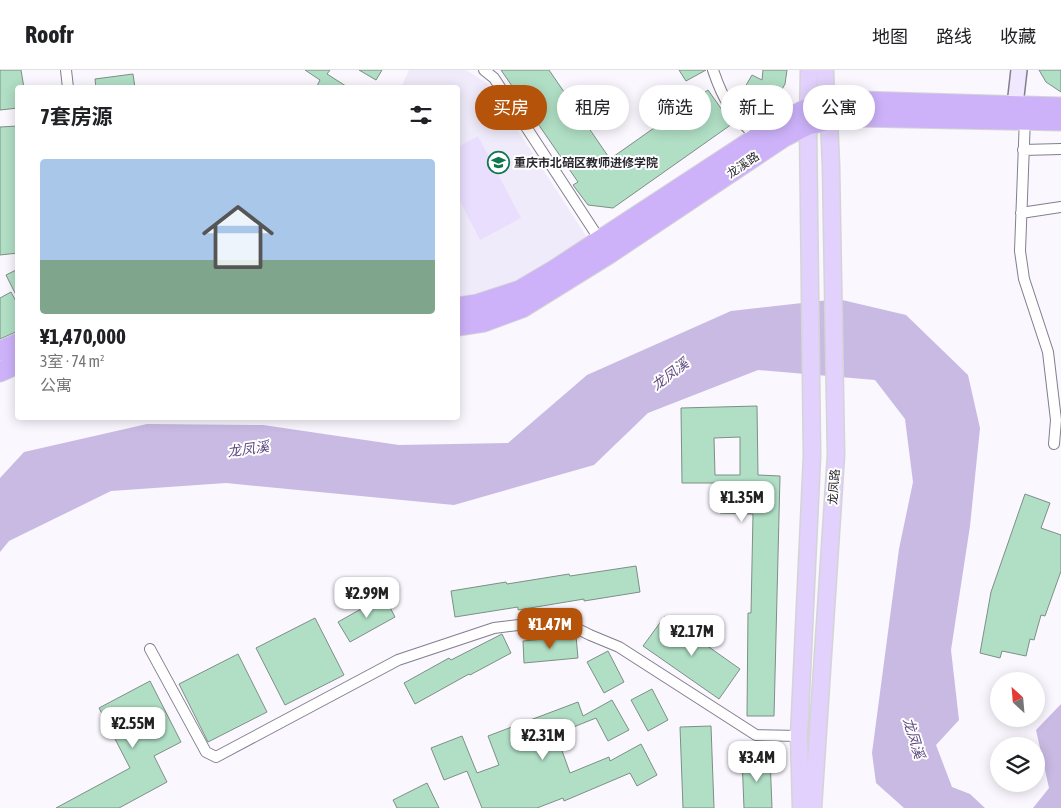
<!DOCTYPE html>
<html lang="zh">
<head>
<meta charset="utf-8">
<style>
	:root { --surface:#fff; --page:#f6f6f6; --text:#202124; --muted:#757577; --line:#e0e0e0; --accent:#b45309 }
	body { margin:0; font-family:"Asap Condensed","Noto Sans SC",sans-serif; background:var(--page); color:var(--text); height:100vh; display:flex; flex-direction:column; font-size:19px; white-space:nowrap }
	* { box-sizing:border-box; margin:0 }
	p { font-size:16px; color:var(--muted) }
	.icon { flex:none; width:28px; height:28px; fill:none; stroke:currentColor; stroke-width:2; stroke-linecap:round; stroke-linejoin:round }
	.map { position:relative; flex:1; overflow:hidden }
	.sheet { position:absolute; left:15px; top:15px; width:445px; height:335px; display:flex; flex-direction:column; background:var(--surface); border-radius:5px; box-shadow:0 2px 12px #0003 }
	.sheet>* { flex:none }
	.hud { position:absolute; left:475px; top:15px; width:475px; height:45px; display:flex; gap:10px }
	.needle { width:32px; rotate:334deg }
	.tools { position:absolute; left:990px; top:602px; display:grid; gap:10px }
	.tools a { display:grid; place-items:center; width:55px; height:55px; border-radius:50%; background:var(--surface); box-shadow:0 2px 12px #0003; font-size:25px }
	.price { position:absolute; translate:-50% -42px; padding:0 11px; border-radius:10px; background:#fff; color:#222; font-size:16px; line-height:32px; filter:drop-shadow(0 1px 2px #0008) }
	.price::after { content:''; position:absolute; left:50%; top:30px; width:15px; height:11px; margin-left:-8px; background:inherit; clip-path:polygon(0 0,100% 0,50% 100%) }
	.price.current { background:var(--accent); color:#fff }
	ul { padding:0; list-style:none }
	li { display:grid; align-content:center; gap:10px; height:265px; padding:0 25px }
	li+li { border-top:1px solid var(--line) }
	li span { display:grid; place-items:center; height:155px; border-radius:5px; color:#555 }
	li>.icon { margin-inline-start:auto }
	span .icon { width:90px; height:90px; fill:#fffc; stroke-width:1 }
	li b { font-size:21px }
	h2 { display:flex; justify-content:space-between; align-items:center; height:60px; padding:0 25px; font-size:21px }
	.pill { padding:0 18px; border-radius:22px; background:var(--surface); box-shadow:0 2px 12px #0003; font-size:18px; line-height:45px }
	.pill.current { background:var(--accent); color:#fff }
	header { display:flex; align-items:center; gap:30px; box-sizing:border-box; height:70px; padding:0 25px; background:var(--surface); border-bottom:1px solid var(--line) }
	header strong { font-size:24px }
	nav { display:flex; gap:28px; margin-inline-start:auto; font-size:18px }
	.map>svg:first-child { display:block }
	.built { fill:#f0ebfa }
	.green { fill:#eadefe }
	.water { fill:#c9bae4 }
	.building { fill:#b0dfc5; stroke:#7e8f85; fill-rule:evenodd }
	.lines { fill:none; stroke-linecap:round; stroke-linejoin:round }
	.street-casing { stroke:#837e8e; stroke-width:12 }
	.secondary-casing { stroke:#837e8e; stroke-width:18 }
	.primary-casing { stroke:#d4d4d5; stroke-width:19 }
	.highway-casing { stroke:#d4d4d5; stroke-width:21 }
	.street { stroke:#fff; stroke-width:10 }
	.secondary { stroke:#f0e8fe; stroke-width:15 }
	.primary { stroke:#e1d1fc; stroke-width:16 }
	.highway { stroke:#cdb2fa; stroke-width:19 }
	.labels { text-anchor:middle; stroke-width:4; stroke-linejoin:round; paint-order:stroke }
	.poi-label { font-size:12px; font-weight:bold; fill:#2a282f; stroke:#fff; text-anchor:start }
	.street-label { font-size:12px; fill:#2a282f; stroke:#fff }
	.water-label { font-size:14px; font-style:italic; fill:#604a81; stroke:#fff }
</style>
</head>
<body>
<header>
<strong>Roofr</strong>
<nav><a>地图</a><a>路线</a><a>收藏</a></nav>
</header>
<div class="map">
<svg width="1061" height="738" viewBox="0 0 1061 738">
	<rect width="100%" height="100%" fill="#faf7fe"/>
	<path class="built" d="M409,0H466L488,14L588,169L528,206L458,229V18H401Z"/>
	<path class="green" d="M478,66L521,148L480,170L458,127V77Z"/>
	<path class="water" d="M838,229L906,245L968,305L980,358L970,456L951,580L959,650L936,675L952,717L970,724L985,738H904L876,713L872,683L899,479L913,412L905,349L875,310L758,300L648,343L594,395L454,435L226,413L111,421L9,471L0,482V408L24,382L147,354L263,355L399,375L508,373L587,305L731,241Z
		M1061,634V738H1033L1049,718L1036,660Z"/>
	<path class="building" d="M0,0H21L24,18H18V38L0,40Z
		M305,0H330L327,4L349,18H316L320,10Z
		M359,0H382L376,10Z
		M501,0H549L610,89L708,20L732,54L613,138L588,135L573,115L578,112Z
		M679,0H706L686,11Z
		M763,0H787L785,14L766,48L761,51L741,40L746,33L738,29L752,5L762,10Z
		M1039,0H1061V22L1046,12Z
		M133,4L135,18H96L95,9Z
		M18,56V183L0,185V57Z
		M18,199V229L6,205Z
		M11,222L18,235V261L0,269V228Z
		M757,336L758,405L780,406L774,646H747L748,543H751L753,444L720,443V413H682L681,338ZM740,367V405H715L714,368Z
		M1025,424L1050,433L1041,458L1061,465V501L1045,546L1041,545L1034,570L1030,569L1026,586L1002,581L1000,588L980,583L991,522Z
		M636,496L640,522L584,531V529L518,540V537L455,547L451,521L506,512L507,514L569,504L570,506Z
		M384,526L395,547L350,572L338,552Z
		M665,546L740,599L719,629L643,576Z
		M315,548L344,605L285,635L256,578Z
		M502,564L511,583L470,605L469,604L415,634L404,613L449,588L451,590Z
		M576,566L578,588L524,593L523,571Z
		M608,581L624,612L604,623L587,592Z
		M238,584L267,642L208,672L179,614Z
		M150,611L181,672L154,686L167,712L119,738H56L130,698L99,638Z
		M652,619L668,650L648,661L631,630Z
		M612,630L629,660L608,671L596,648L556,664L570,703L609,687L610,691L641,674L657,705L637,716L630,703L564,731L563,728L537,738H482L467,701L444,710L431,678L462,666L477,703L499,695L488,666L578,632L583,646Z
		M711,656L714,738H683L680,657Z
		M770,687L772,738H744L742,688Z
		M427,713L439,738H397L393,730Z"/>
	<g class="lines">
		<defs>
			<path id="street" d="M66,0L68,18
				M484,0L494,8L600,170
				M713,0C723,30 733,46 757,67
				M1025,47L1020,181L1024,209L1048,282L1056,350L1054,374
				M1023,80L1061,79
				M1021,143L1061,137
				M150,579L206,682L216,687L398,590L494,558L560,550L590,565L619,577L756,665L799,666"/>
			<path id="secondary" d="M1015,35L1019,0"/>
			<path id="primary" d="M801,738L799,666L812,386L808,55L809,0
				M813,738L836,385L831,96L829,50L826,34L825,0"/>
			<path id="highway" d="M458,237L477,234L520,220L554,200L777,54L808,38L826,34L859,31L1061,37
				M458,256L484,252L522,238L609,184L784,67L808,55L829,50L858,47L1061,51
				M0,281L18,273
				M0,302L18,294"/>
		</defs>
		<use href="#street" class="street-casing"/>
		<use href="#secondary" class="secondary-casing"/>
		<use href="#primary" class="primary-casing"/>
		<use href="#highway" class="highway-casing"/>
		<use href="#street" class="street"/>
		<use href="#secondary" class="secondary"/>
		<use href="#primary" class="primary"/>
		<use href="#highway" class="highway"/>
	</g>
	<defs>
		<symbol id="university-ring" viewBox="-11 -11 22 22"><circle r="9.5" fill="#fff" stroke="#11774f" stroke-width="1.5"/><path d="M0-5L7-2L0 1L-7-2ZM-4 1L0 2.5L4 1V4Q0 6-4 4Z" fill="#11774f"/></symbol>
	</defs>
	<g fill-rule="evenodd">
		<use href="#university-ring" x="486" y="80" width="25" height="25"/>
	</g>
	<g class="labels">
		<g class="poi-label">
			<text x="514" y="97">重庆市北碚区教师进修学院</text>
		</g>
		<g class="street-label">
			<text transform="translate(743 95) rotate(-34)" y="4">龙溪路</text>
			<text transform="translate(834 417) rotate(-86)" y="4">龙凤路</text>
		</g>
		<g class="water-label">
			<text transform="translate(670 304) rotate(-37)" y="5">龙凤溪</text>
			<text transform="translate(248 379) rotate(-8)" y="5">龙凤溪</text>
			<text transform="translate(914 668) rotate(73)" y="5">龙凤溪</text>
		</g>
	</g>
</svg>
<div class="tools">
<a><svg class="needle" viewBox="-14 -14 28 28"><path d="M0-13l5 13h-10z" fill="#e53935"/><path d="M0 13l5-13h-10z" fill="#757577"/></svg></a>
<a><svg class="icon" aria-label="layers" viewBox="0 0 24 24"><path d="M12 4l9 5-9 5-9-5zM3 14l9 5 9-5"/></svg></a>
</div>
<b class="price" style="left:742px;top:453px">¥1.35M</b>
<b class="price" style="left:367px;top:549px">¥2.99M</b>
<b class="price current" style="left:550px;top:580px">¥1.47M</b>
<b class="price" style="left:692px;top:587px">¥2.17M</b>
<b class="price" style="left:133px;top:679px">¥2.55M</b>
<b class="price" style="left:543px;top:691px">¥2.31M</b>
<b class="price" style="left:757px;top:713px">¥3.4M</b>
<div class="hud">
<a class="pill current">买房</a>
<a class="pill">租房</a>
<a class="pill">筛选</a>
<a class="pill">新上</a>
<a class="pill">公寓</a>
</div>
<section class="sheet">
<h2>7套房源<svg class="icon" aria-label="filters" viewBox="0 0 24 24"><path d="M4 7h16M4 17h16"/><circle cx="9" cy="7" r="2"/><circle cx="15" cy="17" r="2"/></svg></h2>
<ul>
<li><span style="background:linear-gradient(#a9c7e8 65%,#7fa58c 0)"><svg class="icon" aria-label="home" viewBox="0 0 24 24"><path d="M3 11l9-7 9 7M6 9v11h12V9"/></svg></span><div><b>¥1,470,000</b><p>3室 · 74 m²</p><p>公寓</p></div></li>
</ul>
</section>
</div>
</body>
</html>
